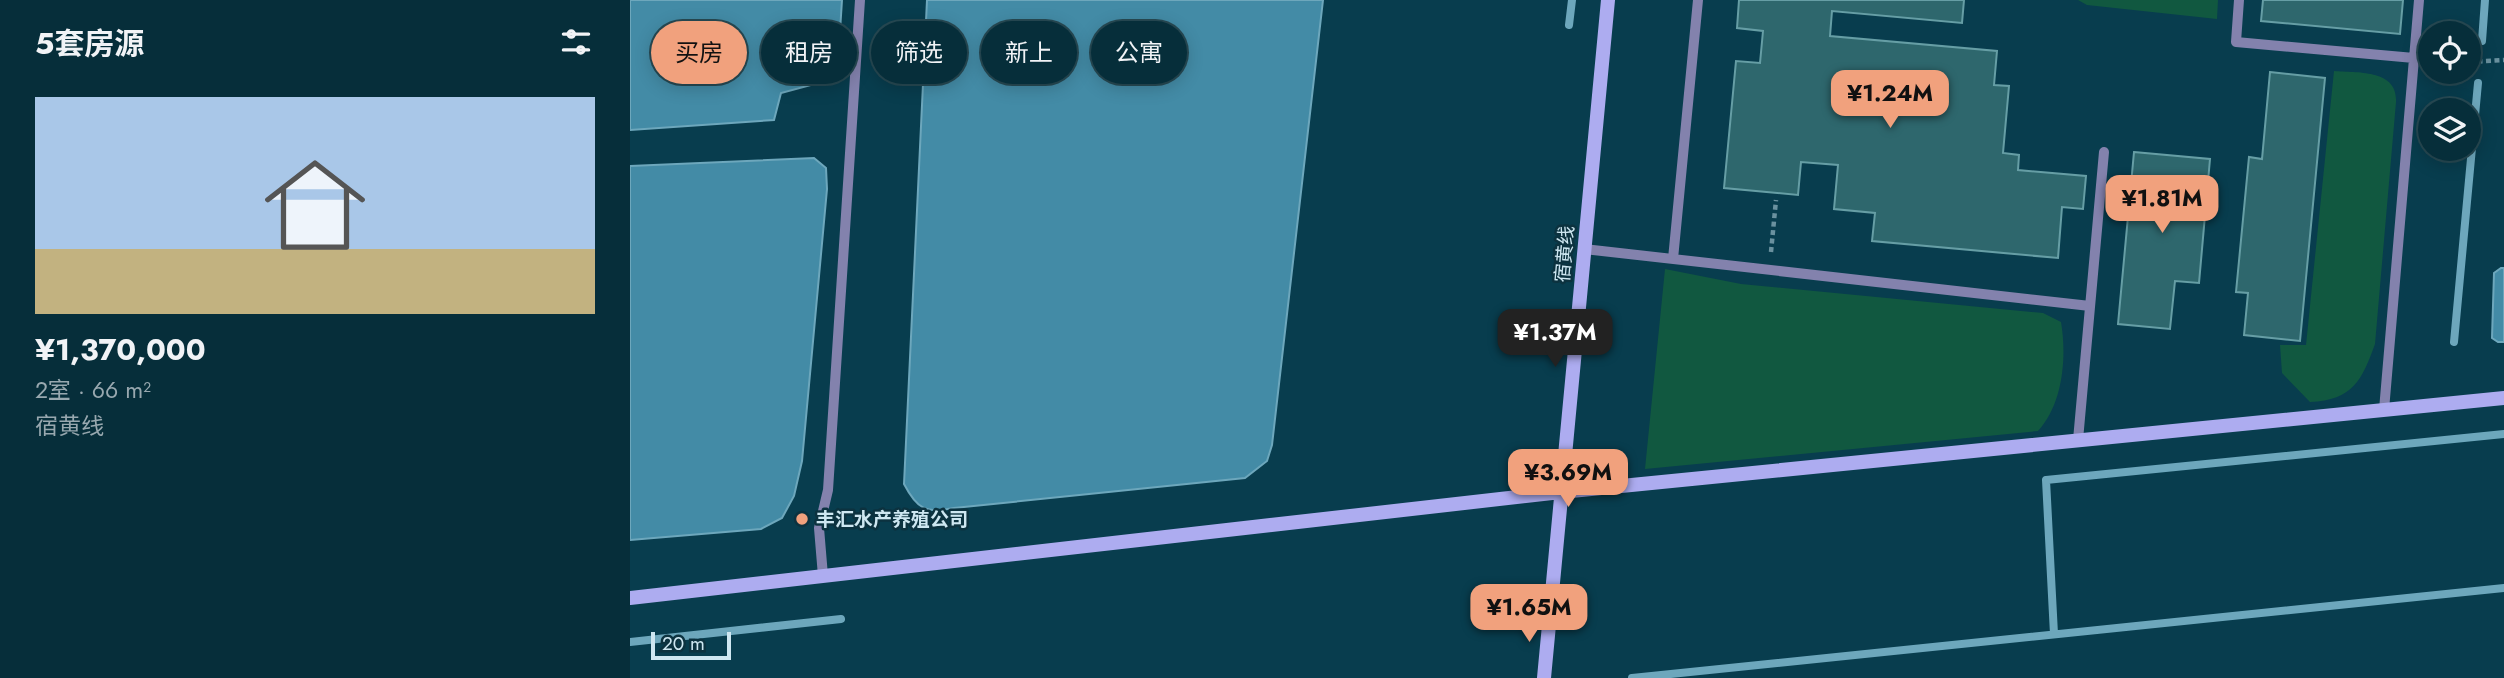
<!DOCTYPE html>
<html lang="zh">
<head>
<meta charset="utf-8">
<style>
	:root { --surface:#062e3a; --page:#0f3642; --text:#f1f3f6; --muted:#98a8af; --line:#274a54; --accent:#f1a17d }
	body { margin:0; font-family:Jost,"Noto Sans SC",sans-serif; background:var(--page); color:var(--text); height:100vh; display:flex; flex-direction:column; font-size:26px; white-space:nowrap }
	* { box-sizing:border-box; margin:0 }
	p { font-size:23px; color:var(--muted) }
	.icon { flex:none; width:38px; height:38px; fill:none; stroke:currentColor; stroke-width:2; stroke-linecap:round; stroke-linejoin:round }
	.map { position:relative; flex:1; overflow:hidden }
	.drawer { display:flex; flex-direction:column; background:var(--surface); width:630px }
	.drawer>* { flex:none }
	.top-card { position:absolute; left:21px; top:21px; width:665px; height:63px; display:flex; gap:14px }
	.buttons { position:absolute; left:1788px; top:21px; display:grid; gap:14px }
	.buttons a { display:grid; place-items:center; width:63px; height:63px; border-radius:50%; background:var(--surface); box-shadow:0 4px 18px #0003,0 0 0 2px var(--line); font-size:35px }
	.scale { position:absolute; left:21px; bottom:18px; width:80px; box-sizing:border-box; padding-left:7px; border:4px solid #cee7f1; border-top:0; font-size:19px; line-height:24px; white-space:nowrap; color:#cee7f1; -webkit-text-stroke:5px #0c323f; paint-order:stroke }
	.price { position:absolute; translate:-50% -60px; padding:0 16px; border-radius:14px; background:var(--accent); color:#111; font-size:23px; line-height:46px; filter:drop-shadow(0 2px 4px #0008) }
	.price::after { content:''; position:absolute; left:50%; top:42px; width:21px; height:16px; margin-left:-10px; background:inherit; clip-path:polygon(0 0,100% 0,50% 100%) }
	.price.selected { background:#222; color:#fff }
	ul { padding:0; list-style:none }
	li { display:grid; align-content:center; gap:14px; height:371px; padding:0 35px }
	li+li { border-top:2px solid var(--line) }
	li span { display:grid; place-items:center; height:217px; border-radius:0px; color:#555 }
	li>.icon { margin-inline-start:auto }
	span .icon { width:126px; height:126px; fill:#fffc; stroke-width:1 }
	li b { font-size:30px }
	h2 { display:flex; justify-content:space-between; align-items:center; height:84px; padding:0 35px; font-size:30px }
	.chip { padding:0 24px; border-radius:32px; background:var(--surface); box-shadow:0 4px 18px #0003,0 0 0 2px var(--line); font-size:24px; line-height:63px }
	.chip.selected { background:var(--accent); color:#111 }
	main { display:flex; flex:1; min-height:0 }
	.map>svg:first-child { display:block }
	.green { fill:#115840 }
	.water { fill:#438ba6; stroke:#6da7bc; stroke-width:2 }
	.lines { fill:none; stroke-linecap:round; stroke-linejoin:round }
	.stream { stroke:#6da7bc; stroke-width:8 }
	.building { fill:#2e676d; stroke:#669ea5; stroke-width:2 }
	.path { stroke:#6a919f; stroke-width:4.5; stroke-dasharray:5 3.5; stroke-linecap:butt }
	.lane { stroke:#8382ad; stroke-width:10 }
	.secondary { stroke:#adacf0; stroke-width:14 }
	.poi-dot { fill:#f1a17d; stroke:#0c323f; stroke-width:2.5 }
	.labels { text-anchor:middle; stroke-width:5; stroke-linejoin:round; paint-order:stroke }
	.street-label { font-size:19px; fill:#cee7f1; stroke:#0c323f }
	.poi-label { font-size:19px; font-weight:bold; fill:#cee7f1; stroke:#0c323f; text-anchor:start }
</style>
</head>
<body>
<main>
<section class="drawer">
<h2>5套房源<svg class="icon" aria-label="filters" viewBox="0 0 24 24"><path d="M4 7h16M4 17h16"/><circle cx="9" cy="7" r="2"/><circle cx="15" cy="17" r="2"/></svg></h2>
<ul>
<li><span style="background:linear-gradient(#a9c7e8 70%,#c2b280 0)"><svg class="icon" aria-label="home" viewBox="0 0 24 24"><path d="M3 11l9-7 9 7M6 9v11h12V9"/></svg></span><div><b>¥1,370,000</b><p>2室 · 66 m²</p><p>宿黄线</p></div></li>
</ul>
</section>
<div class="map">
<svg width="1874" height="678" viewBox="0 0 1874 678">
	<rect width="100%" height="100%" fill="#083d4e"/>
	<path class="green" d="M1448,0H1588L1587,19L1457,5Z
		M1704,71C1727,73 1768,69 1766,102L1745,344C1732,380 1723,400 1680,402L1652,373L1650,345H1676Z
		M1035,269L1111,284L1413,313L1431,322C1437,357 1433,404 1408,431L1015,469Z"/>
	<path class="water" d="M0,0H212L207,78L151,93L144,120L0,130Z
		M297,0H693L642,445L637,461L615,478L324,508C296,514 287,509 274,484Z
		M184,158L196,168L197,189L172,461L164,496L152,518L131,529L0,540V166Z
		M1871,268H1874V342H1868L1862,338L1864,273Z"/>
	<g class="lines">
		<path class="stream" d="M939,25L942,0
			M1852,41L1855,0
			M1824,342L1848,83
			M1424,634L1416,480L1874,434
			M0,642L211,619
			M1002,678L1874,588"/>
	</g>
	<path class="building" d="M1109,0H1334L1332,23L1202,11L1200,36L1367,51L1364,85L1379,86L1373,153L1389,155L1388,170L1456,176L1453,209L1432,207L1428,258L1242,241L1245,213L1204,209L1208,165L1171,162L1168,195L1094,188L1106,61L1130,63L1133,31L1107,28Z
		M1633,0H1773L1770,34L1631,21Z
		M1640,72L1695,78L1670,341L1614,335L1618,293L1606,292L1619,157L1632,159Z
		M1504,152L1580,159L1569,283L1545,281L1540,329L1488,324Z"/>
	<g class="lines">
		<path class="path" d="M1839,62L1874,60
			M1141,252L1146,200"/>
		<path class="lane" d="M1609,0L1606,42L1784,58
			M954,249L1460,306
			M1043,259L1068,0
			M1754,410L1789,0
			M1448,440L1474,152
			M193,576L189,528L198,490L230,0"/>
		<path class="secondary" d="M0,598L931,492L1874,398
			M914,678L978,0"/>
	</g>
	<circle class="poi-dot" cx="172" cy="519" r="7"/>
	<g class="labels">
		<g class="street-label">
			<text transform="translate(934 254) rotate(-85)" y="7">宿黄线</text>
		</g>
		<g class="poi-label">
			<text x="186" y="526">丰汇水产养殖公司</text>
		</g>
	</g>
</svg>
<div class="buttons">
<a><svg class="icon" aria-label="locate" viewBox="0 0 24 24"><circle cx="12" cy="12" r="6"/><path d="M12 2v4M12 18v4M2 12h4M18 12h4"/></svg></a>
<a><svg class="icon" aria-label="layers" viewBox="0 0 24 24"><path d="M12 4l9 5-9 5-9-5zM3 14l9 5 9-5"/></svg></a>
</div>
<div class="scale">20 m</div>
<b class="price" style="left:1260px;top:130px">¥1.24M</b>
<b class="price" style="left:1532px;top:235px">¥1.81M</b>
<b class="price selected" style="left:925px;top:369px">¥1.37M</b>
<b class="price" style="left:938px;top:509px">¥3.69M</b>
<b class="price" style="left:899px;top:644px">¥1.65M</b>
<div class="top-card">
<a class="chip selected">买房</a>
<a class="chip">租房</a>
<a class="chip">筛选</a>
<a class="chip">新上</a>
<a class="chip">公寓</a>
</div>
</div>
</main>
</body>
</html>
